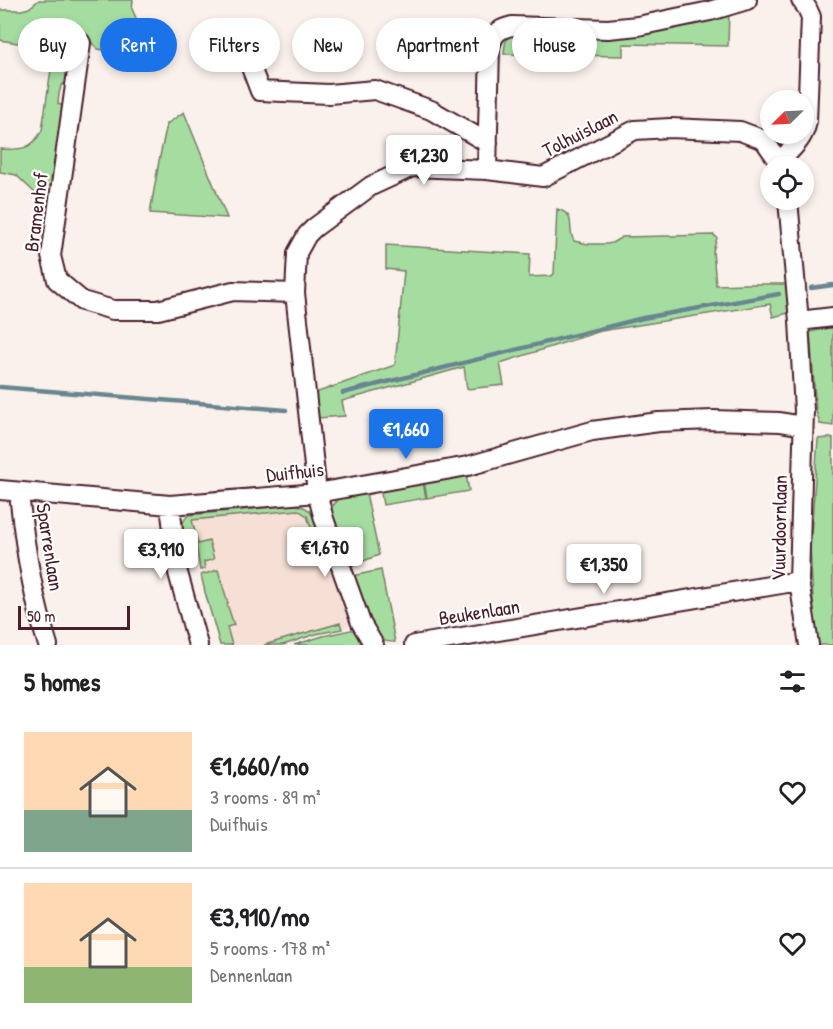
<!DOCTYPE html>
<html lang="en">
<head>
<meta charset="utf-8">
<style>
	:root { --surface:#fff; --page:#f6f6f6; --text:#202124; --muted:#757577; --line:#e0e0e0; --accent:#1a73e8 }
	body { margin:0; font-family:"Patrick Hand",sans-serif; background:var(--page); color:var(--text); height:100vh; display:flex; flex-direction:column; font-size:22px; white-space:nowrap }
	* { box-sizing:border-box; margin:0 }
	p { font-size:20px; color:var(--muted) }
	.icon { flex:none; width:33px; height:33px; fill:none; stroke:currentColor; stroke-width:2; stroke-linecap:round; stroke-linejoin:round }
	.map { position:relative; height:645px; overflow:hidden }
	.drawer { display:flex; flex-direction:column; background:var(--surface); flex:1 }
	.drawer>* { flex:none }
	.hud { position:absolute; left:18px; top:18px; width:798px; height:54px; display:flex; gap:12px }
	.needle { width:39px; rotate:246deg }
	.buttons { position:absolute; left:760px; top:90px; display:grid; gap:12px }
	.buttons a { display:grid; place-items:center; width:54px; height:54px; border-radius:50%; background:var(--surface); box-shadow:0 3px 9px #0003; font-size:30px }
	.scale { position:absolute; left:18px; bottom:15px; width:112px; box-sizing:border-box; padding-left:6px; border:3px solid #4a1f2b; border-top:0; font-size:16px; line-height:21px; white-space:nowrap; color:#4a1f2b; -webkit-text-stroke:4px #fff; paint-order:stroke }
	.price { position:absolute; translate:-50% -51px; padding:0 14px; border-radius:6px; background:#fff; color:#222; font-size:20px; line-height:39px; filter:drop-shadow(0 2px 3px #0008) }
	.price::after { content:''; position:absolute; left:50%; top:36px; width:18px; height:14px; margin-left:-9px; background:inherit; clip-path:polygon(0 0,100% 0,50% 100%) }
	.price.selected { background:var(--accent); color:#fff }
	ul { padding:0; list-style:none }
	li { display:flex; align-items:center; gap:18px; height:150px; padding:0 24px }
	li+li { border-top:2px solid var(--line) }
	li span { display:grid; place-items:center; flex:none; width:168px; height:120px; border-radius:0px; color:#555 }
	li>.icon { margin-inline-start:auto }
	span .icon { width:72px; height:72px; fill:#fffc; stroke-width:1 }
	li b { font-size:26px }
	h2 { display:flex; justify-content:space-between; align-items:center; height:72px; padding:0 24px; font-size:26px }
	.pill { padding:0 21px; border-radius:27px; background:var(--surface); box-shadow:0 3px 9px #0003; font-size:21px; line-height:54px }
	.pill.selected { background:var(--accent); color:#fff }
	.map>svg:first-child { display:block }
	.built { fill:#f6e0d5 }
	.green { fill:#a5dda1; stroke:#787e66; stroke-width:1.5 }
	.lines { fill:none; stroke-linecap:round; stroke-linejoin:round }
	.stream { stroke:#678690; stroke-width:4.5 }
	.minor-casing { stroke:#4a1f2b; stroke-width:22 }
	.minor { stroke:#fff; stroke-width:18 }
	.labels { text-anchor:middle; stroke-width:4.5; stroke-linejoin:round; paint-order:stroke }
	.street-label { font-size:20px; fill:#4a1f2b; stroke:#fff }
</style>
</head>
<body>
<div class="map">
<svg width="833" height="645" viewBox="0 0 833 645">
	<rect width="100%" height="100%" fill="#fbf1ec"/>
	<filter id="ink" filterUnits="userSpaceOnUse"><feTurbulence type="fractalNoise" baseFrequency=".0167" numOctaves="2"/><feDisplacementMap in="SourceGraphic" scale="12" xChannelSelector="R" yChannelSelector="G"/><feConvolveMatrix kernelMatrix="1 2 1 2 8 2 1 2 1" color-interpolation-filters="sRGB"/></filter>
	<g filter="url(#ink)">
		<path class="built" d="M298,510L307,516L313,533L319,531L351,625L342,629L316,634L283,645H220L205,592L191,520Z"/>
		<path class="green" d="M39,0H133L132,9L154,58L98,49L92,43L66,40L64,58L73,61L70,84H63L61,86L59,94L58,104L66,107L54,185L45,186L43,190L42,198L34,192L16,175L0,172V149C21,150 32,150 42,130L54,49L0,40V10H22L29,8Z
			M729,10L728,46L623,44V56L504,54C505,42 505,37 517,33Z
			M184,112L227,218L150,213L159,161L167,124Z
			M557,209C578,215 566,227 574,241L588,244H607L612,243L622,237L714,235L717,238L713,251L716,285L744,284H789L792,312L773,317L770,304L601,331L500,363L504,385L467,389L464,367L342,401L345,416L317,418L315,393L395,365L404,271L386,269V245L530,254L529,277L551,276L554,274Z
			M833,327V426L820,424L816,411L810,332Z
			M828,438H833V645H819L814,615L810,548L818,439Z
			M466,474L469,491L427,498L424,481Z
			M423,482L426,498L383,505L380,488Z
			M366,493L379,555L348,567L331,510C337,494 351,496 366,493Z
			M294,505C312,506 313,516 319,531L313,533L307,516L298,510L192,520L198,544L209,541L214,559L204,562L205,569L200,570L196,544L184,539C183,530 180,521 189,515Z
			M218,570L228,603L227,604L234,625L227,627L232,645H220L205,592L201,575Z
			M381,570L395,642C385,642 380,641 374,634L352,576Z
			M340,623L342,629L316,634L283,645H264Z
			M355,629L361,645H294L323,636Z"/>
		<g class="lines">
			<path class="stream" d="M811,288L833,285
				M0,387L286,410
				M343,393L643,318L779,294"/>
			<defs>
				<path id="minor" d="M81,43L51,256L57,280L82,301L113,310H158L233,291L295,293
					M244,49L260,91L329,94L375,90L431,110L488,143
					M779,162C791,149 804,140 807,121L811,17L807,8L801,0
					M487,170L490,48C493,34 498,29 512,26L608,29L638,26L710,11L747,0
					M788,200L799,321L804,411L799,581L809,645
					M799,321L833,317
					M0,490L170,505L317,493L468,466L592,431L659,422L713,420L780,422L803,426
					M19,492C24,543 32,595 48,645
					M170,505L178,573L198,645
					M374,645L361,623L324,519L317,493L295,293L297,253L307,235L314,228L371,186L412,167L487,170L543,177L635,130L670,128L740,131L764,140L782,166
					M414,645L799,581"/>
			</defs>
			<use href="#minor" class="minor-casing"/>
			<use href="#minor" class="minor"/>
		</g>
	</g>
	<g class="labels">
		<g class="street-label">
			<text transform="translate(580 133) rotate(-27)" y="7">Tolhuislaan</text>
			<text transform="translate(36 212) rotate(-83)" y="7">Bramenhof</text>
			<text transform="translate(295 472) rotate(-6)" y="7">Duifhuis</text>
			<text transform="translate(779 528) rotate(-89)" y="7">Vuurdoornlaan</text>
			<text transform="translate(50 547) rotate(81)" y="7">Sparrenlaan</text>
			<text transform="translate(479 612) rotate(-9)" y="7">Beukenlaan</text>
		</g>
	</g>
</svg>
<div class="buttons">
<a><svg class="needle" viewBox="-14 -14 28 28"><path d="M0-13l5 13h-10z" fill="#e53935"/><path d="M0 13l5-13h-10z" fill="#757577"/></svg></a>
<a><svg class="icon" aria-label="locate" viewBox="0 0 24 24"><circle cx="12" cy="12" r="6"/><path d="M12 2v4M12 18v4M2 12h4M18 12h4"/></svg></a>
</div>
<div class="scale">50 m</div>
<b class="price" style="left:424px;top:186px">€1,230</b>
<b class="price selected" style="left:406px;top:460px">€1,660</b>
<b class="price" style="left:325px;top:578px">€1,670</b>
<b class="price" style="left:161px;top:580px">€3,910</b>
<b class="price" style="left:604px;top:595px">€1,350</b>
<div class="hud">
<a class="pill">Buy</a>
<a class="pill selected">Rent</a>
<a class="pill">Filters</a>
<a class="pill">New</a>
<a class="pill">Apartment</a>
<a class="pill">House</a>
</div>
</div>
<section class="drawer">
<h2>5 homes<svg class="icon" aria-label="filters" viewBox="0 0 24 24"><path d="M4 7h16M4 17h16"/><circle cx="9" cy="7" r="2"/><circle cx="15" cy="17" r="2"/></svg></h2>
<ul>
<li><span style="background:linear-gradient(#ffd9b3 65%,#7fa58c 0)"><svg class="icon" aria-label="home" viewBox="0 0 24 24"><path d="M3 11l9-7 9 7M6 9v11h12V9"/></svg></span><div><b>€1,660/mo</b><p>3 rooms · 89 m²</p><p>Duifhuis</p></div><svg class="icon" aria-label="heart" viewBox="0 0 24 24"><path d="M12 20l-8-8c-3-5 5-10 8-4 3-6 11-1 8 4z"/></svg></li>
<li><span style="background:linear-gradient(#ffd9b3 70%,#8fb573 0)"><svg class="icon" aria-label="home" viewBox="0 0 24 24"><path d="M3 11l9-7 9 7M6 9v11h12V9"/></svg></span><div><b>€3,910/mo</b><p>5 rooms · 178 m²</p><p>Dennenlaan</p></div><svg class="icon" aria-label="heart" viewBox="0 0 24 24"><path d="M12 20l-8-8c-3-5 5-10 8-4 3-6 11-1 8 4z"/></svg></li>
</ul>
</section>
</body>
</html>
